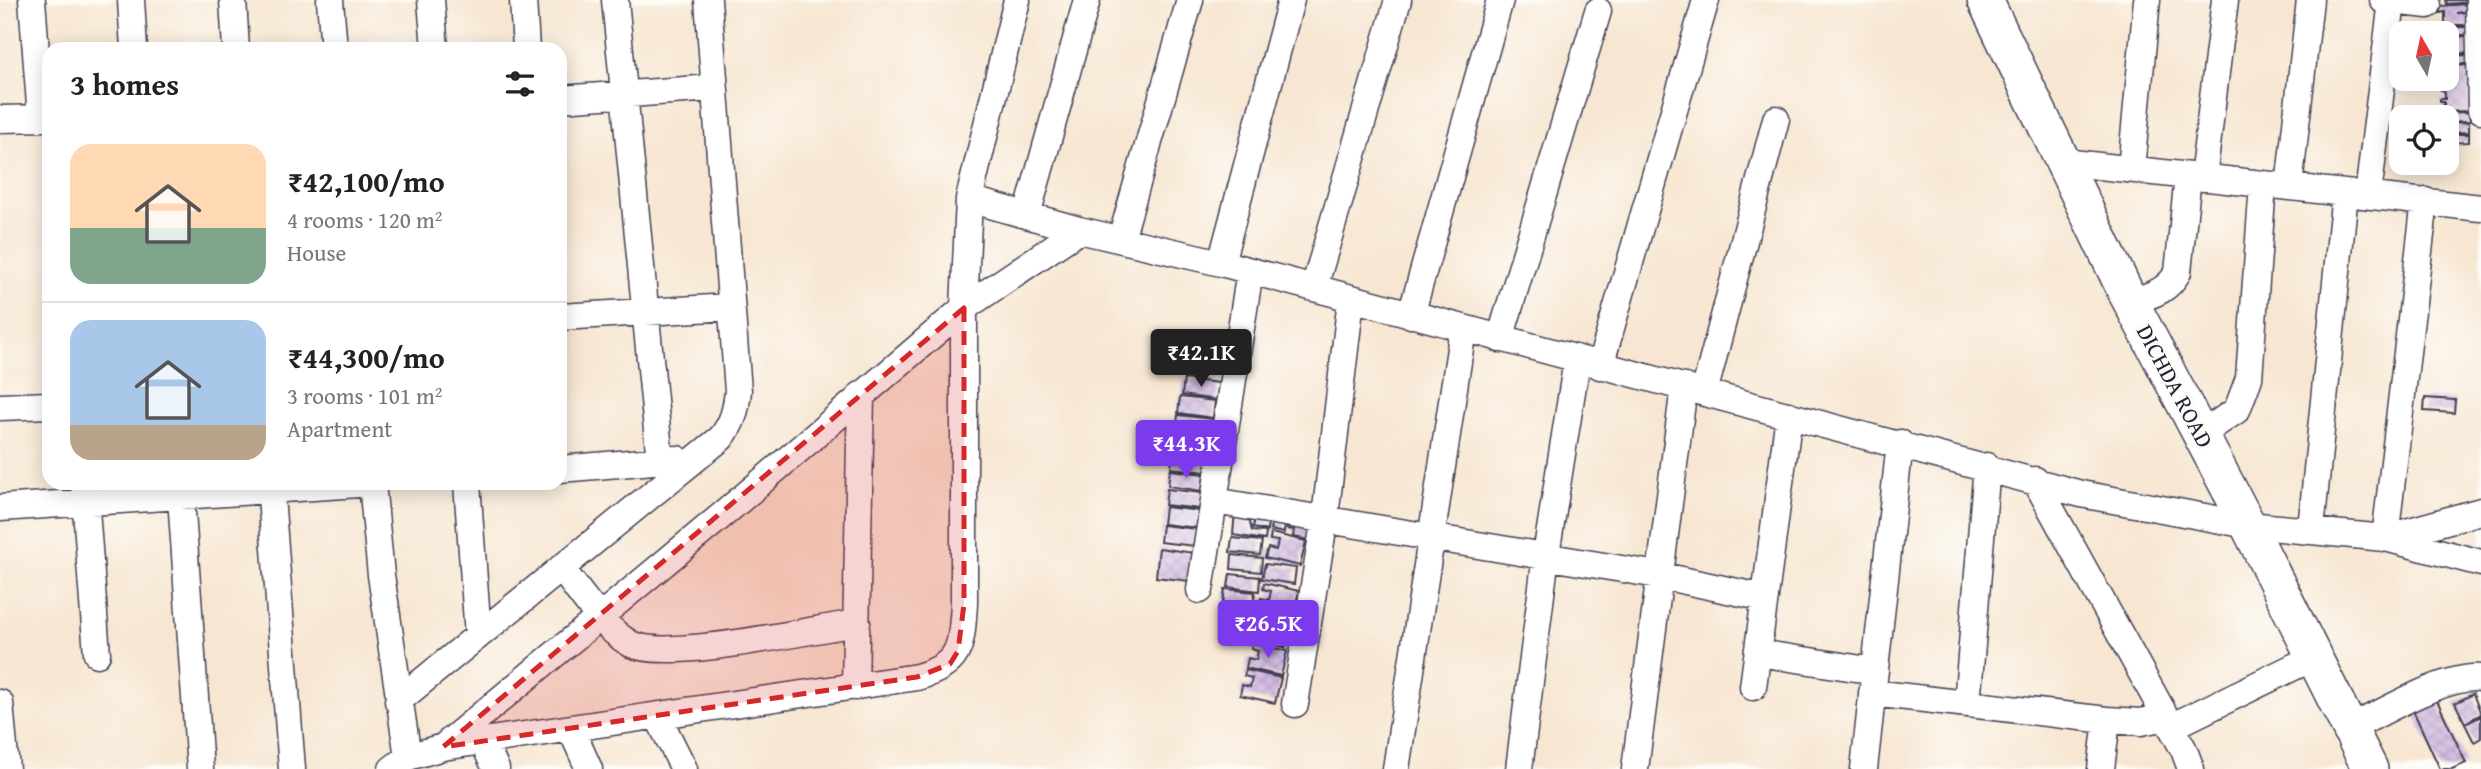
<!DOCTYPE html>
<html lang="en">
<head>
<meta charset="utf-8">
<style>
	:root { --surface:#fff; --page:#f6f6f6; --text:#222; --muted:#767676; --line:#e0e0e0; --accent:#7c3aed }
	body { margin:0; font-family:"Gentium Book Plus",serif; background:var(--page); color:var(--text); height:100vh; display:flex; flex-direction:column; font-size:26px; white-space:nowrap }
	* { box-sizing:border-box; margin:0 }
	p { font-size:23px; color:var(--muted) }
	.icon { flex:none; width:38px; height:38px; fill:none; stroke:currentColor; stroke-width:2; stroke-linecap:round; stroke-linejoin:round }
	.map { position:relative; flex:1; overflow:hidden }
	.sheet { position:absolute; left:42px; top:42px; width:525px; height:448px; display:flex; flex-direction:column; background:var(--surface); border-radius:21px; box-shadow:0 4px 18px #0003 }
	.sheet>* { flex:none }
	.needle { width:46px; rotate:351deg }
	.buttons { position:absolute; left:2389px; top:21px; display:grid; gap:14px }
	.buttons a { display:grid; place-items:center; width:70px; height:70px; border-radius:14px; background:var(--surface); box-shadow:0 4px 18px #0003; font-size:35px }
	.price { position:absolute; translate:-50% -60px; padding:0 16px; border-radius:7px; background:var(--accent); color:#fff; font-size:23px; line-height:46px; filter:drop-shadow(0 2px 4px #0008) }
	.price::after { content:''; position:absolute; left:50%; top:42px; width:21px; height:16px; margin-left:-10px; background:inherit; clip-path:polygon(0 0,100% 0,50% 100%) }
	.price.current { background:#222; color:#fff }
	ul { padding:0; list-style:none }
	li { display:flex; align-items:center; gap:21px; height:175px; padding:0 28px }
	li+li { border-top:2px solid var(--line) }
	li span { display:grid; place-items:center; flex:none; width:196px; height:140px; border-radius:21px; color:#555 }
	li>.icon { margin-inline-start:auto }
	span .icon { width:84px; height:84px; fill:#fffc; stroke-width:1 }
	li b { font-size:30px }
	h2 { display:flex; justify-content:space-between; align-items:center; height:84px; padding:0 28px; font-size:30px }
	.map>svg:first-child { display:block }
	.building { fill:url(#building-cross-hatch) }
	.lines { fill:none; stroke-linecap:round; stroke-linejoin:round }
	.minor-casing { stroke:#423f52; stroke-width:29 }
	.major-casing { stroke:#423f52; stroke-width:38 }
	.minor { stroke:#fff; stroke-width:26 }
	.major { stroke:#fff; stroke-width:35 }
	.marked { fill:#d62828; fill-opacity:0.2; stroke:#d62828; stroke-width:5; stroke-dasharray:14 9; stroke-linejoin:round }
	.labels { text-anchor:middle; stroke-width:7; stroke-linejoin:round; paint-order:stroke }
	.street-label { font-size:23px; fill:#22223b; stroke:#fdfcf7 }
</style>
</head>
<body>
<div class="map">
<svg width="2481" height="769" viewBox="0 0 2481 769">
	<defs>
		<pattern id="building-cross-hatch" width="8" height="8" patternUnits="userSpaceOnUse" patternTransform="scale(1.75)"><rect width="8" height="8" fill="#d1b9e1"/><path d="M0 0l8 8M0 8l8-8" fill="none" stroke="#b39fc2"/></pattern>
	</defs>
	<rect width="100%" height="100%" fill="#fdfcf7"/>
	<filter id="ink" filterUnits="userSpaceOnUse"><feTurbulence type="fractalNoise" baseFrequency=".0143" numOctaves="2"/><feDisplacementMap in="SourceGraphic" scale="14" xChannelSelector="R" yChannelSelector="G"/><feConvolveMatrix kernelMatrix="1 2 1 2 8 2 1 2 1" color-interpolation-filters="sRGB"/></filter>
	<filter id="wash" filterUnits="userSpaceOnUse"><feTurbulence type="fractalNoise" baseFrequency=".00686" numOctaves="4" result="noise"/><feDisplacementMap in="SourceGraphic" scale="28" xChannelSelector="R" yChannelSelector="G"/><feGaussianBlur stdDeviation="1.57" result="paint"/><feColorMatrix in="noise" values="0 0 0 0 0 0 0 0 0 0 0 0 0 0 0 0 0 1.4 0 .05"/><feComposite in="paint" operator="in"/></filter>
	<g filter="url(#wash)">
		<rect width="100%" height="100%" fill="#f7e6d1"/>
		<g id="blocks">
			<path class="building" d="M2446,0H2471V2L2447,4Z
				M2469,4V11L2457,13L2470,12V25H2445V12L2440,13L2439,6Z
				M2445,27H2470V35H2446Z
				M2471,36V53L2446,54V37Z
				M2471,55L2472,64H2446V56Z
				M2471,65L2470,111L2439,112V109H2444V102H2440V99H2445V93L2441,90H2446L2445,84H2440V81L2446,79V66Z
				M2470,112V121L2446,122L2444,117V113Z
				M2469,122V132L2446,133V123Z
				M2446,134H2469V142L2446,143Z
				M1184,379L1219,383L1217,400L1182,395Z
				M1180,397L1215,401L1213,418L1178,413Z
				M2425,398L2455,400L2454,413L2424,411Z
				M1178,415L1213,419L1211,435L1176,431Z
				M1175,433L1210,437L1208,454L1173,449Z
				M1173,451L1208,455L1206,472L1171,468Z
				M1170,470L1204,474L1202,491L1168,486Z
				M1167,489L1202,493L1200,509L1165,505Z
				M1165,507L1200,511L1198,528L1163,524Z
				M1235,510L1247,511L1252,531L1266,532L1265,540L1233,535Z
				M1256,513L1269,515L1267,531L1253,528Z
				M1273,515L1286,518L1284,533L1270,530Z
				M1290,515L1314,519L1310,540L1293,537L1294,530L1287,529Z
				M1162,525L1197,529L1195,546L1160,542Z
				M1271,533L1306,541L1300,566L1265,558L1268,548L1276,550L1278,541L1270,540Z
				M1232,538L1262,541L1260,555L1230,552Z
				M1159,548L1194,553L1190,581L1156,577Z
				M1232,555L1262,558L1261,572L1231,569Z
				M1265,564L1296,568L1294,584L1262,579Z
				M1230,574L1260,577L1259,591L1228,587Z
				M1264,583L1299,591L1292,619L1258,611L1261,598L1269,600L1271,591L1263,589Z
				M1225,589L1255,592L1253,606L1223,603Z
				M1256,614L1291,622L1285,647L1251,639L1253,630L1261,631L1263,623L1255,621Z
				M1252,643L1287,651L1281,676L1246,668L1248,658L1256,660L1258,651L1251,649Z
				M1246,670L1281,678L1275,703L1240,695L1242,685L1250,687L1252,678L1244,676Z
				M2473,694L2481,714L2465,723L2455,703Z
				M2435,696L2466,763L2452,769H2440L2411,706Z
				M2481,716V738L2474,742L2465,724Z"/>
		</g>
	</g>
	<g filter="url(#ink)">
		<use href="#blocks" fill-opacity="0" stroke="#423f52" stroke-width="2"/>
		<g class="lines">
			<defs>
				<path id="minor" d="M32,0L41,118
					M131,0L134,49
					M233,0L236,49
					M330,0L334,49
					M431,0L435,49
					M523,0L526,49
					M615,0L660,461
					M1017,0L969,199L1079,230L1221,263L2081,494L2248,525L2385,538L2481,563
					M2383,0L2428,5
					M2479,0L2481,110
					M560,99L713,88
					M0,119L49,118
					M2063,162L2481,208
					M2131,169L2147,0
					M2203,178L2225,0
					M2289,187L2310,0
					M2368,195L2392,1
					M2425,201L2385,538L2481,511
					M1027,215L1087,0
					M1121,239L1190,0
					M1221,263L1291,0
					M1314,288L1398,0
					M2130,302C2151,295 2167,292 2178,272L2188,176
					M1411,315L1500,0
					M560,317L730,307
					M1500,339L1598,11
					M1600,366L1706,0
					M1704,393L1776,119
					M0,407L49,405
					M2200,435L2237,410L2249,378L2263,184
					M560,469L677,459
					M2035,480L2184,750L2191,769
					M84,483L97,654
					M180,483L200,769
					M270,483L292,769
					M372,483L381,575L408,757
					M467,483L478,636
					M1214,501L1658,575L1765,598
					M0,508L374,483
					M2311,529L2345,193
					M561,568C581,593 601,626 629,643C663,663 813,629 857,623
					M1200,590L1250,271
					M1758,653L1875,671
					M855,687L861,395
					M1753,687L1789,415
					M1872,693L2107,720L2141,722L2166,717
					M398,701L721,438C733,423 736,410 738,391L708,0
					M0,703L6,769
					M1295,704L1325,517L1351,299
					M1967,704L1987,466
					M658,717L684,769
					M2171,727L2314,657
					M2350,728C2385,712 2444,675 2481,678
					M571,729L589,769
					M483,742L496,769
					M443,747L726,512L964,308L1079,230
					M392,769L408,757L443,747L917,677C962,665 961,646 964,604V308L969,199
					M1396,769L1463,329
					M1519,769L1546,555L1577,360
					M1635,769L1684,387
					M1864,769L1900,443
					M2101,769L2107,720"/>
				<path id="major" d="M1985,0L2126,293L2248,525L2370,769"/>
			</defs>
			<use href="#minor" class="minor-casing"/>
			<use href="#major" class="major-casing"/>
			<use href="#minor" class="minor"/>
			<use href="#major" class="major"/>
		</g>
	</g>
	<path class="marked" d="M964,308V604L958,651L950,664L917,677L443,747Z"/>
	<g class="labels">
		<g class="street-label">
			<text transform="translate(2175 386) rotate(62)" y="8">DICHDA ROAD</text>
		</g>
	</g>
</svg>
<div class="buttons">
<a><svg class="needle" viewBox="-14 -14 28 28"><path d="M0-13l5 13h-10z" fill="#e53935"/><path d="M0 13l5-13h-10z" fill="#767676"/></svg></a>
<a><svg class="icon" aria-label="locate" viewBox="0 0 24 24"><circle cx="12" cy="12" r="6"/><path d="M12 2v4M12 18v4M2 12h4M18 12h4"/></svg></a>
</div>
<b class="price current" style="left:1201px;top:389px">₹42.1K</b>
<b class="price" style="left:1186px;top:480px">₹44.3K</b>
<b class="price" style="left:1268px;top:660px">₹26.5K</b>
<section class="sheet">
<h2>3 homes<svg class="icon" aria-label="filters" viewBox="0 0 24 24"><path d="M4 7h16M4 17h16"/><circle cx="9" cy="7" r="2"/><circle cx="15" cy="17" r="2"/></svg></h2>
<ul>
<li><span style="background:linear-gradient(#ffd9b3 60%,#7fa58c 0)"><svg class="icon" aria-label="home" viewBox="0 0 24 24"><path d="M3 11l9-7 9 7M6 9v11h12V9"/></svg></span><div><b>₹42,100/mo</b><p>4 rooms · 120 m²</p><p>House</p></div></li>
<li><span style="background:linear-gradient(#a9c7e8 75%,#b9a48a 0)"><svg class="icon" aria-label="home" viewBox="0 0 24 24"><path d="M3 11l9-7 9 7M6 9v11h12V9"/></svg></span><div><b>₹44,300/mo</b><p>3 rooms · 101 m²</p><p>Apartment</p></div></li>
</ul>
</section>
</div>
</body>
</html>
